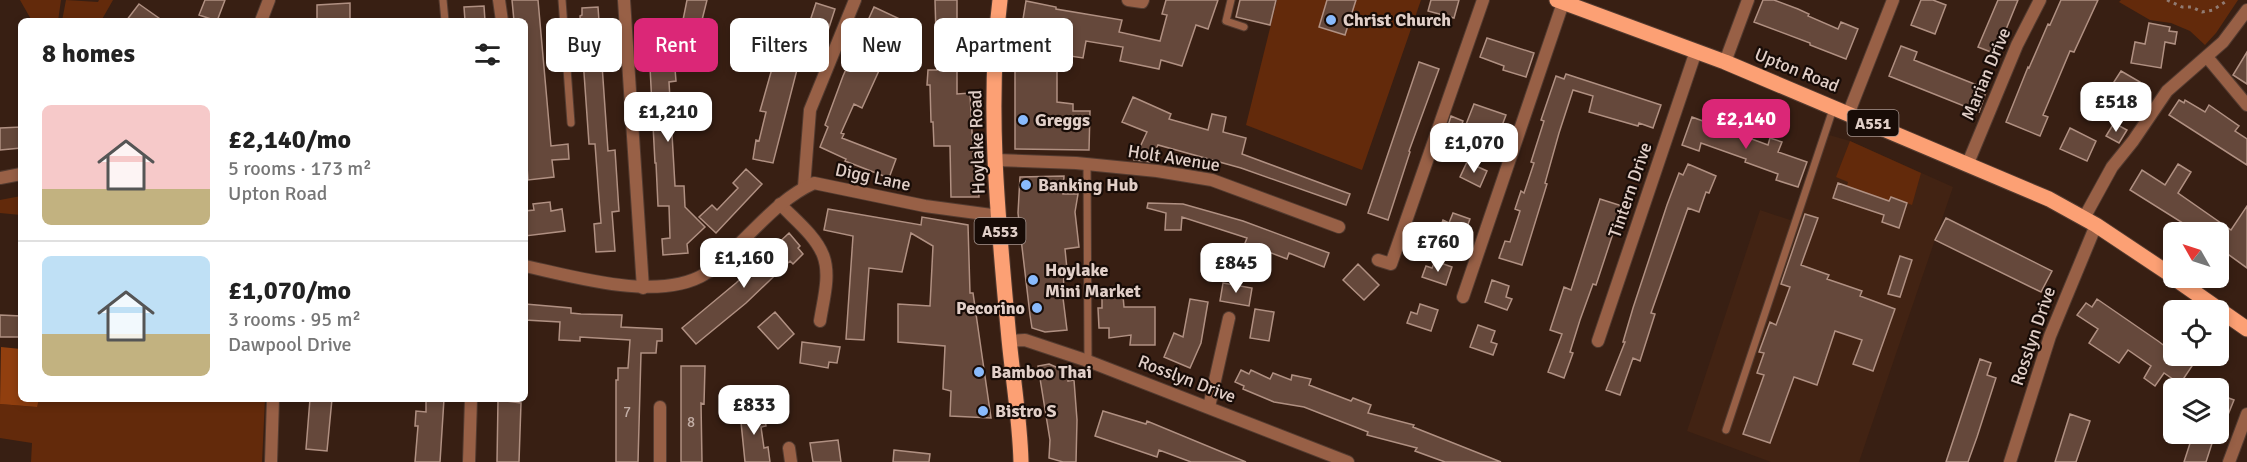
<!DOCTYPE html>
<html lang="en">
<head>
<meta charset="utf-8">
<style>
	:root { --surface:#fff; --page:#f2f2f2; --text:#222; --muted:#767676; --line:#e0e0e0; --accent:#db2777 }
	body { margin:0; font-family:Signika,sans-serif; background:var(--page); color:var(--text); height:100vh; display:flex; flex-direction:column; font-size:22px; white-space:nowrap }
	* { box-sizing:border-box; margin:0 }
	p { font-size:20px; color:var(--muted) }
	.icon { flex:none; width:33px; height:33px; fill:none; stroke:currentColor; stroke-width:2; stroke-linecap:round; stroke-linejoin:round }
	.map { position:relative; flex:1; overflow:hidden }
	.side { position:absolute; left:18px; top:18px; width:510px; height:384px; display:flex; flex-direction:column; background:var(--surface); border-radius:9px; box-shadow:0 3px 9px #0003 }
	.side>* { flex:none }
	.top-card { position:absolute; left:546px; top:18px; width:570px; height:54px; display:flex; gap:12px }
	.needle { width:39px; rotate:309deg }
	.controls { position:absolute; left:2163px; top:222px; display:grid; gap:12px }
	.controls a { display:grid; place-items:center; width:66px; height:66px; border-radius:9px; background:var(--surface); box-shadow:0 3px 9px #0003; font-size:30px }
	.price { position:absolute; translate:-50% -51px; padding:0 14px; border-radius:12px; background:#fff; color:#222; font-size:20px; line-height:39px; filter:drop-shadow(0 2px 3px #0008) }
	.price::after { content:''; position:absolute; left:50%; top:36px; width:18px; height:14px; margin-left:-9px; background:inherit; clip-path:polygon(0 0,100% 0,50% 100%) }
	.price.current { background:var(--accent); color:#fff }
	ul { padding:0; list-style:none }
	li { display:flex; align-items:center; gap:18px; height:150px; padding:0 24px }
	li+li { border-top:2px solid var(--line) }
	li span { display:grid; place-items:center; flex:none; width:168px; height:120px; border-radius:9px; color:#555 }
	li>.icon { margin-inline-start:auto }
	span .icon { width:72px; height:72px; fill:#fffc; stroke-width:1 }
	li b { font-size:26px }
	h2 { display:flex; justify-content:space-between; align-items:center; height:72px; padding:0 24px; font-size:26px }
	.tag { padding:0 21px; border-radius:9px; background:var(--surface); box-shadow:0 3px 9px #0003; font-size:21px; line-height:54px }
	.tag.current { background:var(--accent); color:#fff }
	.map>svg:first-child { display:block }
	.built { fill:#422313 }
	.green { fill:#632a0b }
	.forest { fill:#913f0f }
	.building { fill:#65483b; stroke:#b09082; stroke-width:1.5 }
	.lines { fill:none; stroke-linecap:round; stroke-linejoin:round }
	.service-casing { stroke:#533b30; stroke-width:9 }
	.minor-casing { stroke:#533b30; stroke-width:14 }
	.tertiary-casing { stroke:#533b30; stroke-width:14 }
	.primary-casing { stroke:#533b30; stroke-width:17 }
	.path { stroke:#917b72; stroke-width:3; stroke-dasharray:3 4.5; stroke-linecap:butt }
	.service { stroke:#986046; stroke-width:7 }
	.minor { stroke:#986046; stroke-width:12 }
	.tertiary { stroke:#986046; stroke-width:12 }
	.primary { stroke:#fca074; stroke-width:15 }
	.poi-dot { fill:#89bafc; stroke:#180c07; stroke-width:2 }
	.labels { text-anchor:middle; stroke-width:4.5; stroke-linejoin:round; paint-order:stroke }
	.number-label { font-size:15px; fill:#c2ada5 }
	.shield { fill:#180c07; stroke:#a5948e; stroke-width:1.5 }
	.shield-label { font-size:16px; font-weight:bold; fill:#e1cfc8 }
	.poi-label { font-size:18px; font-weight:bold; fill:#e1cfc8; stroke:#180c07; text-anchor:start }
	.street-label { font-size:18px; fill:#e1cfc8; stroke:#180c07 }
</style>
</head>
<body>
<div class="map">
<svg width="2247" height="462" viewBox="0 0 2247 462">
	<rect width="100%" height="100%" fill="#381f13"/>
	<path class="built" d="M1822,133L1850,141L1953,187L1859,462H1771L1687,431L1760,210L1790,220L1793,218Z"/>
	<path class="green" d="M20,0H61L58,21H32Z
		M66,0L98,2L99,0H113L101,21H62Z
		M1277,0H1421L1362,170L1246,125Z
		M2121,0H2238L2216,33L2205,45L2190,31L2171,23L2150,20L2119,2Z
		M1850,141L1921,173L1912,205L1891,197L1889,201L1847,186L1848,182L1836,177Z
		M21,196V215L0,213V200Z
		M39,399H265L262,462H31L32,443L0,438V404L36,407Z"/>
	<path class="forest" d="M1,347L21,349V399H39L37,407L0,404Z"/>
	<path class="building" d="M205,0H225L217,21L199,15Z
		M512,0H538L551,146L568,144L569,159L552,160L554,177L528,180L525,140V21H514Z
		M687,0H707L701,24L683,20Z
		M935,0H957V94L970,93L973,151L977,150L979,197H951L950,146H934L933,122H931L930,85H927L928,70H937Z
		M1166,0H1218L1208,29L1196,25L1182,66L1161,60L1159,69L1120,61L1123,47L1086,41L1083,58L1057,54V102L1073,104V111H1090L1089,150L1015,149V68L1026,1L1056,7V9L1122,20L1119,32L1160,41L1167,15L1162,14Z
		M1240,0H1276L1270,25L1236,17Z
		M1327,0H1356L1345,35L1319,27Z
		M1431,0H1459L1454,18L1428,11Z
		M1763,0H1774L1798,9L1809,14L1808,16L1838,29L1841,22L1858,29L1846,59L1810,45V43L1754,22Z
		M1921,0H1933L1946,5L1935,34L1911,25Z
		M1998,0H2018L1996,54L1978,47Z
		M2061,0H2098L2074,52L2070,51L2043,115L2048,117L2040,136L2006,122L2028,67L2029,68L2048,24L2050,25Z
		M350,3V21H317V5Z
		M816,3L835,9L824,43L805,36Z
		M139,4L163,21H126Z
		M484,6L485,21H465L464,7Z
		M598,7L608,151L615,150L619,211L612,212L615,251L596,252L594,224L601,223L599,198L595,144H589L580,16L582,15V8Z
		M874,7L902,20L862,108L854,104L841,133L844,134L842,138L896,159L889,178L845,161L846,159L820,147L828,127L825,125L843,76Z
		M2149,23L2170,27L2169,31L2177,32L2175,44L2165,42L2161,68L2131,63L2135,42L2145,44Z
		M653,25L679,26L678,44H673L676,81L669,82L675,186H684L685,207L705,227L687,244L688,253L663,255L662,239L670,238L669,206H658L656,163H655L650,67Z
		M1487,38L1534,53L1526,77L1503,70L1504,66L1480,57Z
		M1901,46L1917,52L1914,60L1987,89L1979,112L1889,76Z
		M777,51L800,58L773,163L753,159L756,140L759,141L766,112L760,111Z
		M2247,52V84L2233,75Z
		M1419,62L1439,69L1409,151L1410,152L1388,220L1368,213Z
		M2121,71L2140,82L2120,114L2101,102Z
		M1566,74L1661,105L1653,128L1639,123L1638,126L1589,112L1593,96L1573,90L1559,133L1545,183L1547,184L1522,265L1499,258L1505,241L1510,242L1520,211L1515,209L1521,191L1524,193L1534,163L1531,162L1544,121L1541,120L1556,76L1564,79Z
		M1133,97L1171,114L1169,119L1208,130L1212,114L1226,117L1223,132L1246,138L1242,154L1350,194L1346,205L1241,168L1158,145L1150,162L1134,160L1147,132L1122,122Z
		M2179,100L2184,103L2185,100L2205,112L2209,105L2239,126L2235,131L2247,139V165L2169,115Z
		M1474,104L1506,115L1497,139L1465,127Z
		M1451,116L1463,121L1459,133L1447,129Z
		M1692,117L1768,145L1770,138L1782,142L1778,152L1807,162L1798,187L1776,180L1778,174L1745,162L1746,159L1701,143L1699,151L1682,145Z
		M2114,123L2127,130L2119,143L2106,136Z
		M21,127V148L0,150V128Z
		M2070,128L2096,141L2087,161L2060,149Z
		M1467,162L1487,171L1480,187L1460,177Z
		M1688,164L1716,176L1709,193L1706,192L1699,212L1688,208L1651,313L1655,314L1640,361L1633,358L1620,395L1606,390L1625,342H1623L1633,308L1667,205L1679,173L1683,175Z
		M2178,164L2191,172L2178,193L2231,230L2247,206V268L2218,247V232H2197L2130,190L2142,170L2165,185Z
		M746,169L762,184L716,233L699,217L712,205L717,210L738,188L733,183Z
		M1064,176L1063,194H1078L1075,212L1079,247L1065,249L1067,269L1064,270L1063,298L1067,330L1045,332L1032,328L1030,315L1018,213L1020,177Z
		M1838,183L1889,201L1891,197L1907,203L1899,228L1882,222L1884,215L1833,198Z
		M1600,199L1622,206L1596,285L1593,284L1580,320L1570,352L1573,353L1564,378L1548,372L1562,334L1550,330L1564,287L1571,290Z
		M550,202L551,211L562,209L565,231L525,236V211L534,210L533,204Z
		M1148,203L1183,204L1243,221L1329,253L1324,267L1289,253L1287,259L1245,243L1247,238L1182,217L1181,230H1165L1166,213L1147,208Z
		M828,209L921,225L922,217L968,225L970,293H973L975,307L991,418L950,416L951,391L943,389L945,346L898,342V304L930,306L933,246L911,233L902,272L869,268L864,340L846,339L853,236L824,230Z
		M1453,213L1470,219L1462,240L1439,231L1443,220L1449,223Z
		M1805,214L1818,218L1801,265L1829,275L1827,279L1862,291L1860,296L1895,309L1873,371L1853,364L1862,340L1835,331L1817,385L1794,377L1770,443L1743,434L1764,375L1757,373L1764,353L1759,352L1770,322L1776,325L1790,287L1781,284Z
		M1946,218L2052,271L2041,292L1935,240Z
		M789,233L800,246L798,248L803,254L793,264L790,261L746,303L696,344L682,328L736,283Z
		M1900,256L1912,260L1900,297L1888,294Z
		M1435,261L1452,267L1446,285L1422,277L1426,266L1432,268Z
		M1358,264L1379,285L1364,300L1343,280Z
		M1492,280L1509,286L1506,297L1512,299L1507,310L1485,302Z
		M1223,283L1252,288L1249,306L1220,301Z
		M1123,296L1124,307H1155V345H1130L1131,335L1109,338V328H1099L1098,308H1102V297Z
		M1190,299L1208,302L1201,343L1190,368L1164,357L1174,333L1183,337Z
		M2097,299L2158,341L2174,353V356H2177L2192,366L2180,384L2164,373L2155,386L2144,378L2151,366L2128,350L2119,363L2089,343L2098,329L2077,315L2086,303L2092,307Z
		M525,304L571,308V313L581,314L622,315L621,327L662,329V341H657L656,353H641L638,462H616V380H618V368H628L630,340L580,337V341L559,340L560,322L525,320Z
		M1420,304L1438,310L1431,331L1407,323L1411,312L1417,314Z
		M1255,309L1274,312L1269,341L1250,338Z
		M775,312L794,334L778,349L758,327Z
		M0,315L21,316V337H0Z
		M1478,325L1495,331L1491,342L1497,344L1493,355L1470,347Z
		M802,342L840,347L837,363L829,362L828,368L800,363Z
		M1980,359L1991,363L1987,375L1996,378L1977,437L1968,462H1946Z
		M1049,364L1068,372V381L1074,380L1077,420L1076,462H1063L1049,458L1050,440L1038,366Z
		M681,366H705L704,404L701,403L702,462H681Z
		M1241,370L1249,374L1251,370L1270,379L1273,373L1291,380L1292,375L1311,379L1309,385L1351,401L1353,398L1371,405L1368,413L1414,425L1413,427L1501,462H1445L1415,451L1417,448L1367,435L1368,432L1304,407L1274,402L1243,389L1244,386L1235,382Z
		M2218,394L2234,400L2219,437H2218Z
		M310,399H332L327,451L306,449Z
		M426,399H444L440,462H415L418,426H415L416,411L426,412Z
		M498,400L521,403L519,462H497Z
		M763,408L766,426L761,427L764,448L768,447L770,462H745L740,412Z
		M1103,411L1146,424L1147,421L1246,462H1191L1159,450L1157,457L1095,436Z
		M2070,414L2090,421L2076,462H2055Z
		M2193,434H2215L2206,462H2184Z
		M838,440L841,462H813L810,443Z
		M894,450L930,454L929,462H893Z"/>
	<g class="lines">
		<defs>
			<path id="service" d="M443,0L445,21
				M562,0L571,123
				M1231,0L1226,21L1244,27
				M1087,164L1088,361
				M1726,430L1833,109"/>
			<path id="minor" d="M499,0L502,21
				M624,0L643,288
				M1128,0L1142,2L1143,0
				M2207,57L2247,105
				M1725,62L1748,0
				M1849,112L1893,0
				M996,160L1076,163L1157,171L1212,180L1339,227
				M1968,163L2017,45L2040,0
				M804,187L810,110L855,0
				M780,204C794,219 815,235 823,255C831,275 823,301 820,321
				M2084,218L2112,167L2133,141L2167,91L2223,42L2247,10
				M1378,260L1391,264L1483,0
				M1463,297L1563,3
				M1009,341L1025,340L1088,361L1348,462
				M1598,341L1696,51
				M1209,407L1229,318
				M789,448L791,462
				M271,462L273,399
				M469,462L471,399
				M660,462V407
				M2010,462L2050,336L2096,225
				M2229,462L2247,414"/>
			<path id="tertiary" d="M261,21L269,0
				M0,178L21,174
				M525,266C575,277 659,302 705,274C717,268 727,256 736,247C761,223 783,197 814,183L925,206L999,216"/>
			<path id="primary" d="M1000,0C986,109 999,230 1009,339C1013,380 1020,421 1021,462
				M1557,0L1725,62L2049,199L2096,225L2174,277
				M2174,278L2247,329"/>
		</defs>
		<use href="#service" class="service-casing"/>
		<use href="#minor" class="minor-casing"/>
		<use href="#tertiary" class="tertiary-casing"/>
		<use href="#primary" class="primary-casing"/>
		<path class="path" d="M2167,0L2182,7H2192L2202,12L2213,10L2228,0"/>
		<use href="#service" class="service"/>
		<use href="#minor" class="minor"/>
		<use href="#tertiary" class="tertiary"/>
		<use href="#primary" class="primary"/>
	</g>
	<g class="poi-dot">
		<circle cx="1331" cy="20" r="6"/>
		<circle cx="1023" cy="120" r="6"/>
		<circle cx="1026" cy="185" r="6"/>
		<circle cx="1033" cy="280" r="6"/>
		<circle cx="1037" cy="308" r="6"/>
		<circle cx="979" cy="372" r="6"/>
		<circle cx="983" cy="411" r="6"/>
	</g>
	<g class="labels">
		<g class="number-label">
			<text x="627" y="417">7</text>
			<text x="691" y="427">8</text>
		</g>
		<g class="shield">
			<rect x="1847.5" y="110" width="51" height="26" rx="4.5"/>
			<rect x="974.5" y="218" width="51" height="26" rx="4.5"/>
		</g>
		<g class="shield-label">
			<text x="1873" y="129">A551</text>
			<text x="1000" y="237">A553</text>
		</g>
		<g class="poi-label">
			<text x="1343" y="26">Christ Church</text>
			<text x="1035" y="126">Greggs</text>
			<text x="1038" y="191">Banking Hub</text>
			<text x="1045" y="276">Hoylake<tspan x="1045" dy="21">Mini Market</tspan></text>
			<text x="1025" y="314" text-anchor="end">Pecorino</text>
			<text x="991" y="378">Bamboo Thai</text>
			<text x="995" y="417">Bistro S</text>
		</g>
		<g class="street-label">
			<text transform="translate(1797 70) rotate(22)" y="6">Upton Road</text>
			<text transform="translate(1986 74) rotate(-67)" y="6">Marian Drive</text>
			<text transform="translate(977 142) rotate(-92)" y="6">Hoylake Road</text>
			<text transform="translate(1174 158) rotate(9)" y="6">Holt Avenue</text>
			<text transform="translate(873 177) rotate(12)" y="6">Digg Lane</text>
			<text transform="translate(1630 190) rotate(-71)" y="6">Tintern Drive</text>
			<text transform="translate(2033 336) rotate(-71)" y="6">Rosslyn Drive</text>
			<text transform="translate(1187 379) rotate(21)" y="6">Rosslyn Drive</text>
		</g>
	</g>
</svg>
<div class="controls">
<a><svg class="needle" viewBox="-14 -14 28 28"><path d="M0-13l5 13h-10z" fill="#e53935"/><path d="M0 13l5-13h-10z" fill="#767676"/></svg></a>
<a><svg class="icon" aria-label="locate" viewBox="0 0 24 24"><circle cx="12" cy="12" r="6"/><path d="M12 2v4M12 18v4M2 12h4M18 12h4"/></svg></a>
<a><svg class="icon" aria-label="layers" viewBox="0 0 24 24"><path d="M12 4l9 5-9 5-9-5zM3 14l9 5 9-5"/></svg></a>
</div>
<b class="price" style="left:2116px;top:133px">£518</b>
<b class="price" style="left:668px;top:143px">£1,210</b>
<b class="price current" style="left:1746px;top:150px">£2,140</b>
<b class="price" style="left:1474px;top:174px">£1,070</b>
<b class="price" style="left:1438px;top:273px">£760</b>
<b class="price" style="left:744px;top:289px">£1,160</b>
<b class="price" style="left:1236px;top:294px">£845</b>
<b class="price" style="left:754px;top:436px">£833</b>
<div class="top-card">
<a class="tag">Buy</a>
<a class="tag current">Rent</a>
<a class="tag">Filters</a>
<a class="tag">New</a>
<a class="tag">Apartment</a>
</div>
<section class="side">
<h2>8 homes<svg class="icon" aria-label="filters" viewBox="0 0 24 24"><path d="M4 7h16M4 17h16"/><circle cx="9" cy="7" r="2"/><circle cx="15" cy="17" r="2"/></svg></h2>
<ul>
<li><span style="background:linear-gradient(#f6c9c9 70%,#c2b280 0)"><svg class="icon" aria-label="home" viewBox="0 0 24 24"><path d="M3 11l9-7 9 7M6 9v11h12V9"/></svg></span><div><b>£2,140/mo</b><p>5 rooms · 173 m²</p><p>Upton Road</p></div></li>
<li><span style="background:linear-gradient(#bfe0f5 65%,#c2b280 0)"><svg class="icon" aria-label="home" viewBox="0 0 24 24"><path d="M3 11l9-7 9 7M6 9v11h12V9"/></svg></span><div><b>£1,070/mo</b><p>3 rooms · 95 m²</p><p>Dawpool Drive</p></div></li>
</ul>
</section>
</div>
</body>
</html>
